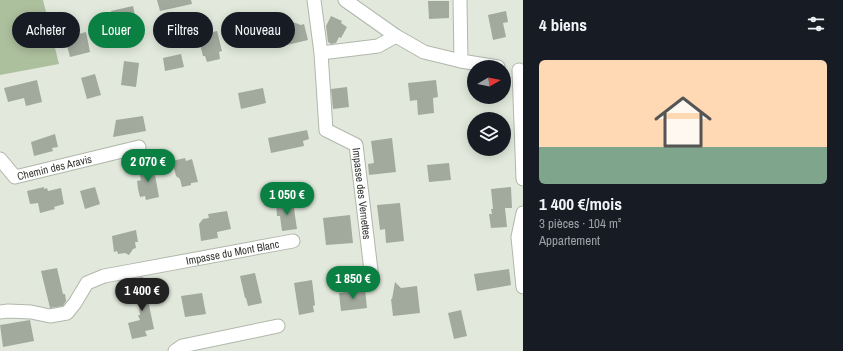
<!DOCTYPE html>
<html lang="fr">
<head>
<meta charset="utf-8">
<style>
	:root { --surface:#171b24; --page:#20242c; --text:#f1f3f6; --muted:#9ea1a6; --accent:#0b8043 }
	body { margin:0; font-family:"Archivo Narrow",sans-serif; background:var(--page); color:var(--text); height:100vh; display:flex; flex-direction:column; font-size:15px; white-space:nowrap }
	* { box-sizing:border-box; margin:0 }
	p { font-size:13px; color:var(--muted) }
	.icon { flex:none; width:22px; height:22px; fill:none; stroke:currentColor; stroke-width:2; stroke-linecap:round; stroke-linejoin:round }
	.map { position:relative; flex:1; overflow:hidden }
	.details { display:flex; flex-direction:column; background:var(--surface); width:320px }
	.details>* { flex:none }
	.banner { position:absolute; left:12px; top:12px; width:380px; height:36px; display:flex; gap:8px }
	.needle { width:26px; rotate:81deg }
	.fabs { position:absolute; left:467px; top:60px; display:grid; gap:8px }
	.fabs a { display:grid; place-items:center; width:44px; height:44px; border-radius:50%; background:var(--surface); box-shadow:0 2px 10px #0003; font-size:20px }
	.price { position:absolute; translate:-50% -34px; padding:0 9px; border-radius:14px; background:var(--accent); color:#fff; font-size:13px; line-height:26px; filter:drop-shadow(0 1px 2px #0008) }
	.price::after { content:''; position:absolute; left:50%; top:24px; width:12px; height:9px; margin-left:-6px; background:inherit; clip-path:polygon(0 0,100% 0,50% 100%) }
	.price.current { background:#222; color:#fff }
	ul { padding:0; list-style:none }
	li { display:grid; align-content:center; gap:8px; height:212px; padding:0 16px }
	li span { display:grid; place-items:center; height:124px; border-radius:6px; color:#555 }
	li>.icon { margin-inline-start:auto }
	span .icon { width:72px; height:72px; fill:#fffc; stroke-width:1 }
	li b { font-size:17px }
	h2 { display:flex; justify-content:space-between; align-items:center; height:48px; padding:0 16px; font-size:17px }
	.tag { padding:0 14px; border-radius:18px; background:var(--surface); box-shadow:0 2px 10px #0003; font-size:14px; line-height:36px }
	.tag.current { background:var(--accent); color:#fff }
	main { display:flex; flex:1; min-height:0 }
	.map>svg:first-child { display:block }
	.green { fill:#adc09e }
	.building { fill:#a2a99d }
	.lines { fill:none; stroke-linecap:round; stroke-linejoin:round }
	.minor-casing { stroke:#b0b7ab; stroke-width:15 }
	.minor { stroke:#fff; stroke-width:13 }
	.labels { text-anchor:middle; stroke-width:4; stroke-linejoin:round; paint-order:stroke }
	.street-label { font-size:11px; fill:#343732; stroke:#fff }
</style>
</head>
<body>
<main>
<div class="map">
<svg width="523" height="351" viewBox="0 0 523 351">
	<rect width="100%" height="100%" fill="#e2e9dc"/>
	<path class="green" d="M0,0H43L59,64L0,75Z"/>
	<path class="building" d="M157,0H191L192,4L160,11Z
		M428,1H449V18L429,19Z
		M133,6L136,20L114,25L111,11Z
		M506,11L508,22L503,23L506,37L493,40L488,15Z
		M331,16L342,21L341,23L347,27L341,38L339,37L336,43L331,44L328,42L326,26Z
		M290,21L301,25L304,24L308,40L287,45L283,29H284L283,23Z
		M212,26L213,32L217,31L222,51L219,52L220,59L207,62L205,56H203L198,37L200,36L199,30Z
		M86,32L90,52L70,57L65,38Z
		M181,54L184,67L165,71L163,58Z
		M124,61L139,63L136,87L121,85Z
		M95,74L101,95L87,99L81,78Z
		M37,80L42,102L26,106L24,98L8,102L4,88Z
		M436,80L438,97L433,98L434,113L418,115L417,100L410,101L408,83Z
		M347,87L349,107L333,109L331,89Z
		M263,88L266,103L241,109L238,93Z
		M143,116L146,131L113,137L116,120Z
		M307,130L309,139L303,141L304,146L271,153L268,138Z
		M55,134L58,147L52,148L53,151L34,156L31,142Z
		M392,138L396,172L369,175L368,164L374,163L371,141Z
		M185,158L186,161L192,159L198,182L191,183V185L182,187L180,179L176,176L172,161Z
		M449,163L451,180L429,182L427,165Z
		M153,164L159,197L146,200L145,196L140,197L138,189L137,181L141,180L138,167Z
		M44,187V189L47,188L48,191L61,188L64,204L54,207L55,209L40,213L38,203L30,204L27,191Z
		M95,187L100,204L85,209L80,191Z
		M511,187L512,208H505L507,227L491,228L489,214H492L491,209H493L491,189Z
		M293,202L297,229L282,231L280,216H277L276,204Z
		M400,203L404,241L386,243L385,229L380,230L377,205Z
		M227,211L231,229L217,232L218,238L201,241L199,224L203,219L209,218L208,214Z
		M350,215L353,243L326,245L323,218Z
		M136,230L138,242H135L136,248L133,249L129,255L125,253L118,254L117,251L114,252L112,236Z
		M57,268L63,294H65L66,301L63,306L50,308L41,271Z
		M509,269L511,285L477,291L474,274Z
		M255,273L262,303L248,306L246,298H245L240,276Z
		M143,277L145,285H146L148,295H147L154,329L145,331L147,336L132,339L128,323L140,320L138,315H140L135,278Z
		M312,280L315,305L313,306L314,312L299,315L294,283Z
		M395,282L401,288L417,286L420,313L393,316L391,299H392Z
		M365,290L367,308L341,311L339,293Z
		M202,293L206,314L185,317L181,296Z
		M461,310L467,336L454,339L448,313Z
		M30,320L34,341L3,347L0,325Z"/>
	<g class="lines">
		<defs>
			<g id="minor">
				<path id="s1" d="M314,0L321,53L326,130L356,145L372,279"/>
				<path d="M345,0L396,36L424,52L461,61L498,67"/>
				<path d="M460,0L461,61"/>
				<path d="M321,53L378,46L396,36"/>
				<path d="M519,70L523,179"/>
				<path id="s2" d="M0,159L15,177L139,147"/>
				<path d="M523,213L518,237L523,287"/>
				<path id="s3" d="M0,312L8,311L31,312L50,316L67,313L75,303L87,283L104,276L293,241"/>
				<path d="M175,351L182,346L278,326"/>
			</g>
		</defs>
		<use href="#minor" class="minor-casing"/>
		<use href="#minor" class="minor"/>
	</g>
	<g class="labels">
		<g class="street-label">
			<text dy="4" stroke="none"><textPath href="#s2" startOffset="64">Chemin des Aravis</textPath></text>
			<text dy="4" stroke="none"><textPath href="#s1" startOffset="213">Impasse des Vernettes</textPath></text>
			<text dy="4" stroke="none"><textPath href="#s3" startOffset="253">Impasse du Mont Blanc</textPath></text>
		</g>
	</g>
</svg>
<div class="fabs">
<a><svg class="needle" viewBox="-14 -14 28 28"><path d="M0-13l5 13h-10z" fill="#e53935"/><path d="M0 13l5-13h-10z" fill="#9ea1a6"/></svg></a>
<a><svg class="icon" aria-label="layers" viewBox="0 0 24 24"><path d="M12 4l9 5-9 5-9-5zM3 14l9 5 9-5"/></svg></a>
</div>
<b class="price" style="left:148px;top:183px">2 070 €</b>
<b class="price" style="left:287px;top:216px">1 050 €</b>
<b class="price" style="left:353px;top:300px">1 850 €</b>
<b class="price current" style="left:142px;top:312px">1 400 €</b>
<div class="banner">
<a class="tag">Acheter</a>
<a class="tag current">Louer</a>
<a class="tag">Filtres</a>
<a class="tag">Nouveau</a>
</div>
</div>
<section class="details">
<h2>4 biens<svg class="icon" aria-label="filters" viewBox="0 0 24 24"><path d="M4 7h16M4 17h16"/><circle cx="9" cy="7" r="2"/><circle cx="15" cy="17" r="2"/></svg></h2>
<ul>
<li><span style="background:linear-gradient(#ffd9b3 70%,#7fa58c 0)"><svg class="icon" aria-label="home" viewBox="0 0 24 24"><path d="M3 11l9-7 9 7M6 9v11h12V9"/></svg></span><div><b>1 400 €/mois</b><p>3 pièces · 104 m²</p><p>Appartement</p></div></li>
</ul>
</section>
</main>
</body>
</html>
